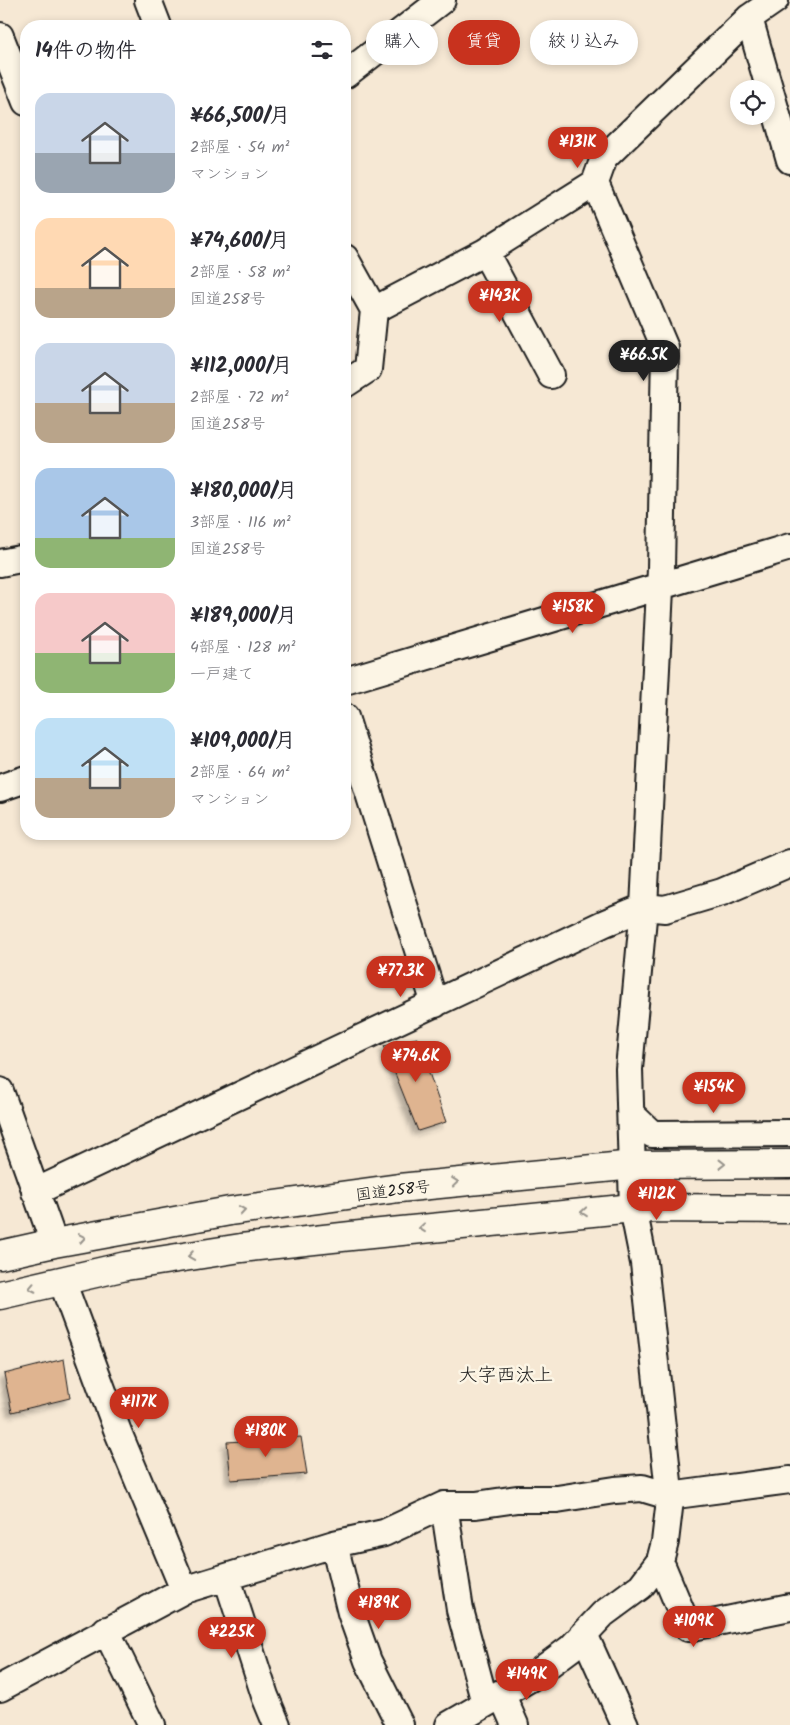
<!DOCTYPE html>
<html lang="ja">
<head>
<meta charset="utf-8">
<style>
	:root { --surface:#fff; --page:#f7f7f7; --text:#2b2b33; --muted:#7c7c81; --accent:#c8321e }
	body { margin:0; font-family:Kalam,"Klee One",sans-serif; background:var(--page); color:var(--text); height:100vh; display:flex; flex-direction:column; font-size:19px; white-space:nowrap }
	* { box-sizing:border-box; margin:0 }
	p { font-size:16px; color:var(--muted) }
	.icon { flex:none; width:28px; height:28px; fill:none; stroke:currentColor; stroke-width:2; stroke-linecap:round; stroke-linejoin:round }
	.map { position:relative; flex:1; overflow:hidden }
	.sheet { position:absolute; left:20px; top:20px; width:331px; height:820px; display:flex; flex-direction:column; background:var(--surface); border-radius:20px; box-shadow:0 2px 8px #0003 }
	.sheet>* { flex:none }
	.top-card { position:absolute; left:366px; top:20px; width:349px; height:45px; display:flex; gap:10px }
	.controls { position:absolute; left:730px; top:80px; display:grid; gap:10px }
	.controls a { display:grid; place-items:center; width:45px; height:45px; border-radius:50%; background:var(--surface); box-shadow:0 2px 8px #0003; font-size:25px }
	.price { position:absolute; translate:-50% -42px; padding:0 11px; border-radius:18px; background:var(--accent); color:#fff; font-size:16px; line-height:32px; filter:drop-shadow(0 1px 2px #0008) }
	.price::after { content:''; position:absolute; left:50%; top:30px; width:15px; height:11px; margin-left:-8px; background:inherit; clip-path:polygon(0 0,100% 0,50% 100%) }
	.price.on { background:#222; color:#fff }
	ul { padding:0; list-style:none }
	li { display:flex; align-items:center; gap:15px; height:125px; padding:0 15px }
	li span { display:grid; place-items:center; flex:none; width:140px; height:100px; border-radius:15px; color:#555 }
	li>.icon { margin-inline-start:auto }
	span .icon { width:60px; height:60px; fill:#fffc; stroke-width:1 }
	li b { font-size:21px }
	h2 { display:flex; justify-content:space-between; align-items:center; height:60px; padding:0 15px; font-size:21px }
	.pill { padding:0 18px; border-radius:22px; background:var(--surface); box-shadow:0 2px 8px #0003; font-size:18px; line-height:45px }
	.pill.on { background:var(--accent); color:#fff }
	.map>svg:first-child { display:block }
	.building { fill:#dfb490; stroke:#1c1c1c; filter:url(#shadow) }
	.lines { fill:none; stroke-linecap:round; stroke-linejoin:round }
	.minor-casing { stroke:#1c1c1c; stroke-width:30 }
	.trunk-casing { stroke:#1c1c1c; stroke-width:31 }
	.minor { stroke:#fcf5e5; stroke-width:26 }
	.trunk { stroke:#fcf5e5; stroke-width:28 }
	.oneway { stroke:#97938b }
	.labels { text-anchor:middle; stroke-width:5; stroke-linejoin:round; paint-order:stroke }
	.street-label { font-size:16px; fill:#1c1c1c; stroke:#fcf5e5 }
	.quarter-label { font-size:19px; fill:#1c1c1c; stroke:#fcf5e5 }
</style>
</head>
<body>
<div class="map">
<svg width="790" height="1725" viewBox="0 0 790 1725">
	<defs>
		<filter id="shadow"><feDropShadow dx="-4.5" dy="4.5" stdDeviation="2.5" flood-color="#0004"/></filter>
	</defs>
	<rect width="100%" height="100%" fill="#f6e8d4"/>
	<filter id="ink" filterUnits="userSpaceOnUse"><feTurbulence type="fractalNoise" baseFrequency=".02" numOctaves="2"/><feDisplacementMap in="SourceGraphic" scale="10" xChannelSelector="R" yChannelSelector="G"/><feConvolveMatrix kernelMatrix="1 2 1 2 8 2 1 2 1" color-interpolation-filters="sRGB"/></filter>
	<g filter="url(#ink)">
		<path class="building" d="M417,1038L446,1122L418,1131L384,1046Z
			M64,1359L70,1398L12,1412L4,1374Z
			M301,1437L307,1474L231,1480L227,1442Z"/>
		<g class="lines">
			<defs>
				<path id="minor" d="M148,0L158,26
					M749,18L790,160
					M0,36L26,102
					M345,75L442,0
					M485,252L551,375
					M345,258L374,310L485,252L595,183L604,158L749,18L775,0
					M345,384L368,369L374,310
					M0,563L26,558
					M345,681L790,547
					M345,717L435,1004
					M0,788L26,779
					M0,1091L54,1243
					M631,1114L652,1134L790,1133
					M35,1192L605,923L644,907L665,909L722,892L790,863
					M62,1281L118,1432L184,1590
					M444,1505L460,1610L485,1703
					M334,1544L351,1613L368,1661L400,1725
					M660,1561L688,1628L790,1607
					M227,1578L265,1696L277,1725
					M106,1630L152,1725
					M584,1634L625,1725
					M0,1688L184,1590L334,1544L384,1533L444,1505H476L517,1499H557L615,1490L642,1488L669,1496L790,1480
					M501,1693L515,1725
					M449,1725L532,1677L571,1648L603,1614L641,1586L660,1561L665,1542L670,1500L644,1263L633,1208L629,1069L644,907L661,569L665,348L595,183"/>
				<path id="trunk" d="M0,1255L54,1243L230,1211L399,1188L634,1165L790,1164
					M0,1295L126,1266L241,1248L351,1236L633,1208L790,1209"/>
			</defs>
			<use href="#minor" class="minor-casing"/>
			<use href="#trunk" class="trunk-casing"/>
			<use href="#minor" class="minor"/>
			<use href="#trunk" class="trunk"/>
		</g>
		<defs><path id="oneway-chevron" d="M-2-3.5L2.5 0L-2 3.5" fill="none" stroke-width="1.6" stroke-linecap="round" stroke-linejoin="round" transform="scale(1.25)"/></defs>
		<g class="oneway">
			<use href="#oneway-chevron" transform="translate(722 1164)"/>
			<use href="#oneway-chevron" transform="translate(455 1182) rotate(-6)"/>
			<use href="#oneway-chevron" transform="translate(242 1210) rotate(-8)"/>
			<use href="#oneway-chevron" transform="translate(584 1212) rotate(175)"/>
			<use href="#oneway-chevron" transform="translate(422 1228) rotate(174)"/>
			<use href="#oneway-chevron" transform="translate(82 1238) rotate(-10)"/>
			<use href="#oneway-chevron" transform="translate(191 1256) rotate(171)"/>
			<use href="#oneway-chevron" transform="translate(32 1288) rotate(168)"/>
		</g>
	</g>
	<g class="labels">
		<g class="street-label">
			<text transform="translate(393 1190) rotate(-7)" y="6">国道258号</text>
		</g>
		<g class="quarter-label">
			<text x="506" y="1381">大字西汰上</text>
		</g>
	</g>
</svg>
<div class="controls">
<a><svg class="icon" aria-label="locate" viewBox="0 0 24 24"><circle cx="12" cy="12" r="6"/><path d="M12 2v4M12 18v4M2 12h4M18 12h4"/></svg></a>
</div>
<b class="price" style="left:578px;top:169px">¥131K</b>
<b class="price" style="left:500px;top:323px">¥143K</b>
<b class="price on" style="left:644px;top:382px">¥66.5K</b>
<b class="price" style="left:573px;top:634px">¥158K</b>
<b class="price" style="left:401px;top:998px">¥77.3K</b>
<b class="price" style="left:416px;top:1083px">¥74.6K</b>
<b class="price" style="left:714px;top:1114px">¥154K</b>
<b class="price" style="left:657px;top:1221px">¥112K</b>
<b class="price" style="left:139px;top:1429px">¥117K</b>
<b class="price" style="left:266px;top:1458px">¥180K</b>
<b class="price" style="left:379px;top:1630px">¥189K</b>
<b class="price" style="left:694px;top:1648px">¥109K</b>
<b class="price" style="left:232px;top:1659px">¥225K</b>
<b class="price" style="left:527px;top:1701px">¥149K</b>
<div class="top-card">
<a class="pill">購入</a>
<a class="pill on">賃貸</a>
<a class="pill">絞り込み</a>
</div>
<section class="sheet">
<h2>14件の物件<svg class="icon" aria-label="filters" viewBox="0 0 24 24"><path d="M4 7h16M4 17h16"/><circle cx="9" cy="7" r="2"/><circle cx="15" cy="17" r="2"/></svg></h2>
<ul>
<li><span style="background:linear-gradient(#c9d6e8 60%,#9aa5b1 0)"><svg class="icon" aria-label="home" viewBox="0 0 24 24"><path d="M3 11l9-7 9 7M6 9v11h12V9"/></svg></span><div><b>¥66,500/月</b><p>2部屋 · 54 m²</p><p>マンション</p></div></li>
<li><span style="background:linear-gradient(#ffd9b3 70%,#b9a48a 0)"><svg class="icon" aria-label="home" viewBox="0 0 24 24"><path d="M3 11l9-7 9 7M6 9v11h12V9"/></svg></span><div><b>¥74,600/月</b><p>2部屋 · 58 m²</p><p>国道258号</p></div></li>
<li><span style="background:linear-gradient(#c9d6e8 60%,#b9a48a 0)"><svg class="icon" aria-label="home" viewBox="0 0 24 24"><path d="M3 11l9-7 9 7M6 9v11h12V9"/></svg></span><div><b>¥112,000/月</b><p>2部屋 · 72 m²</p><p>国道258号</p></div></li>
<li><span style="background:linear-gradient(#a9c7e8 70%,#8fb573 0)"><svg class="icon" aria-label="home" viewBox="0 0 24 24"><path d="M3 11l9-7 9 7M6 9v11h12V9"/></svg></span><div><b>¥180,000/月</b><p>3部屋 · 116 m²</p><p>国道258号</p></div></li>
<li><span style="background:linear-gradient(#f6c9c9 60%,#8fb573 0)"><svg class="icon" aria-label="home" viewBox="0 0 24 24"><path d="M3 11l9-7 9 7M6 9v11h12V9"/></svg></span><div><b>¥189,000/月</b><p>4部屋 · 128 m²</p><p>一戸建て</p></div></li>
<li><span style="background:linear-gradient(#bfe0f5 60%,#b9a48a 0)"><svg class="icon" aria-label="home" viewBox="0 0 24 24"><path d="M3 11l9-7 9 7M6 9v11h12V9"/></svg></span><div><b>¥109,000/月</b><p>2部屋 · 64 m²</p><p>マンション</p></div></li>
</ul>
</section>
</div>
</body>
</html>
